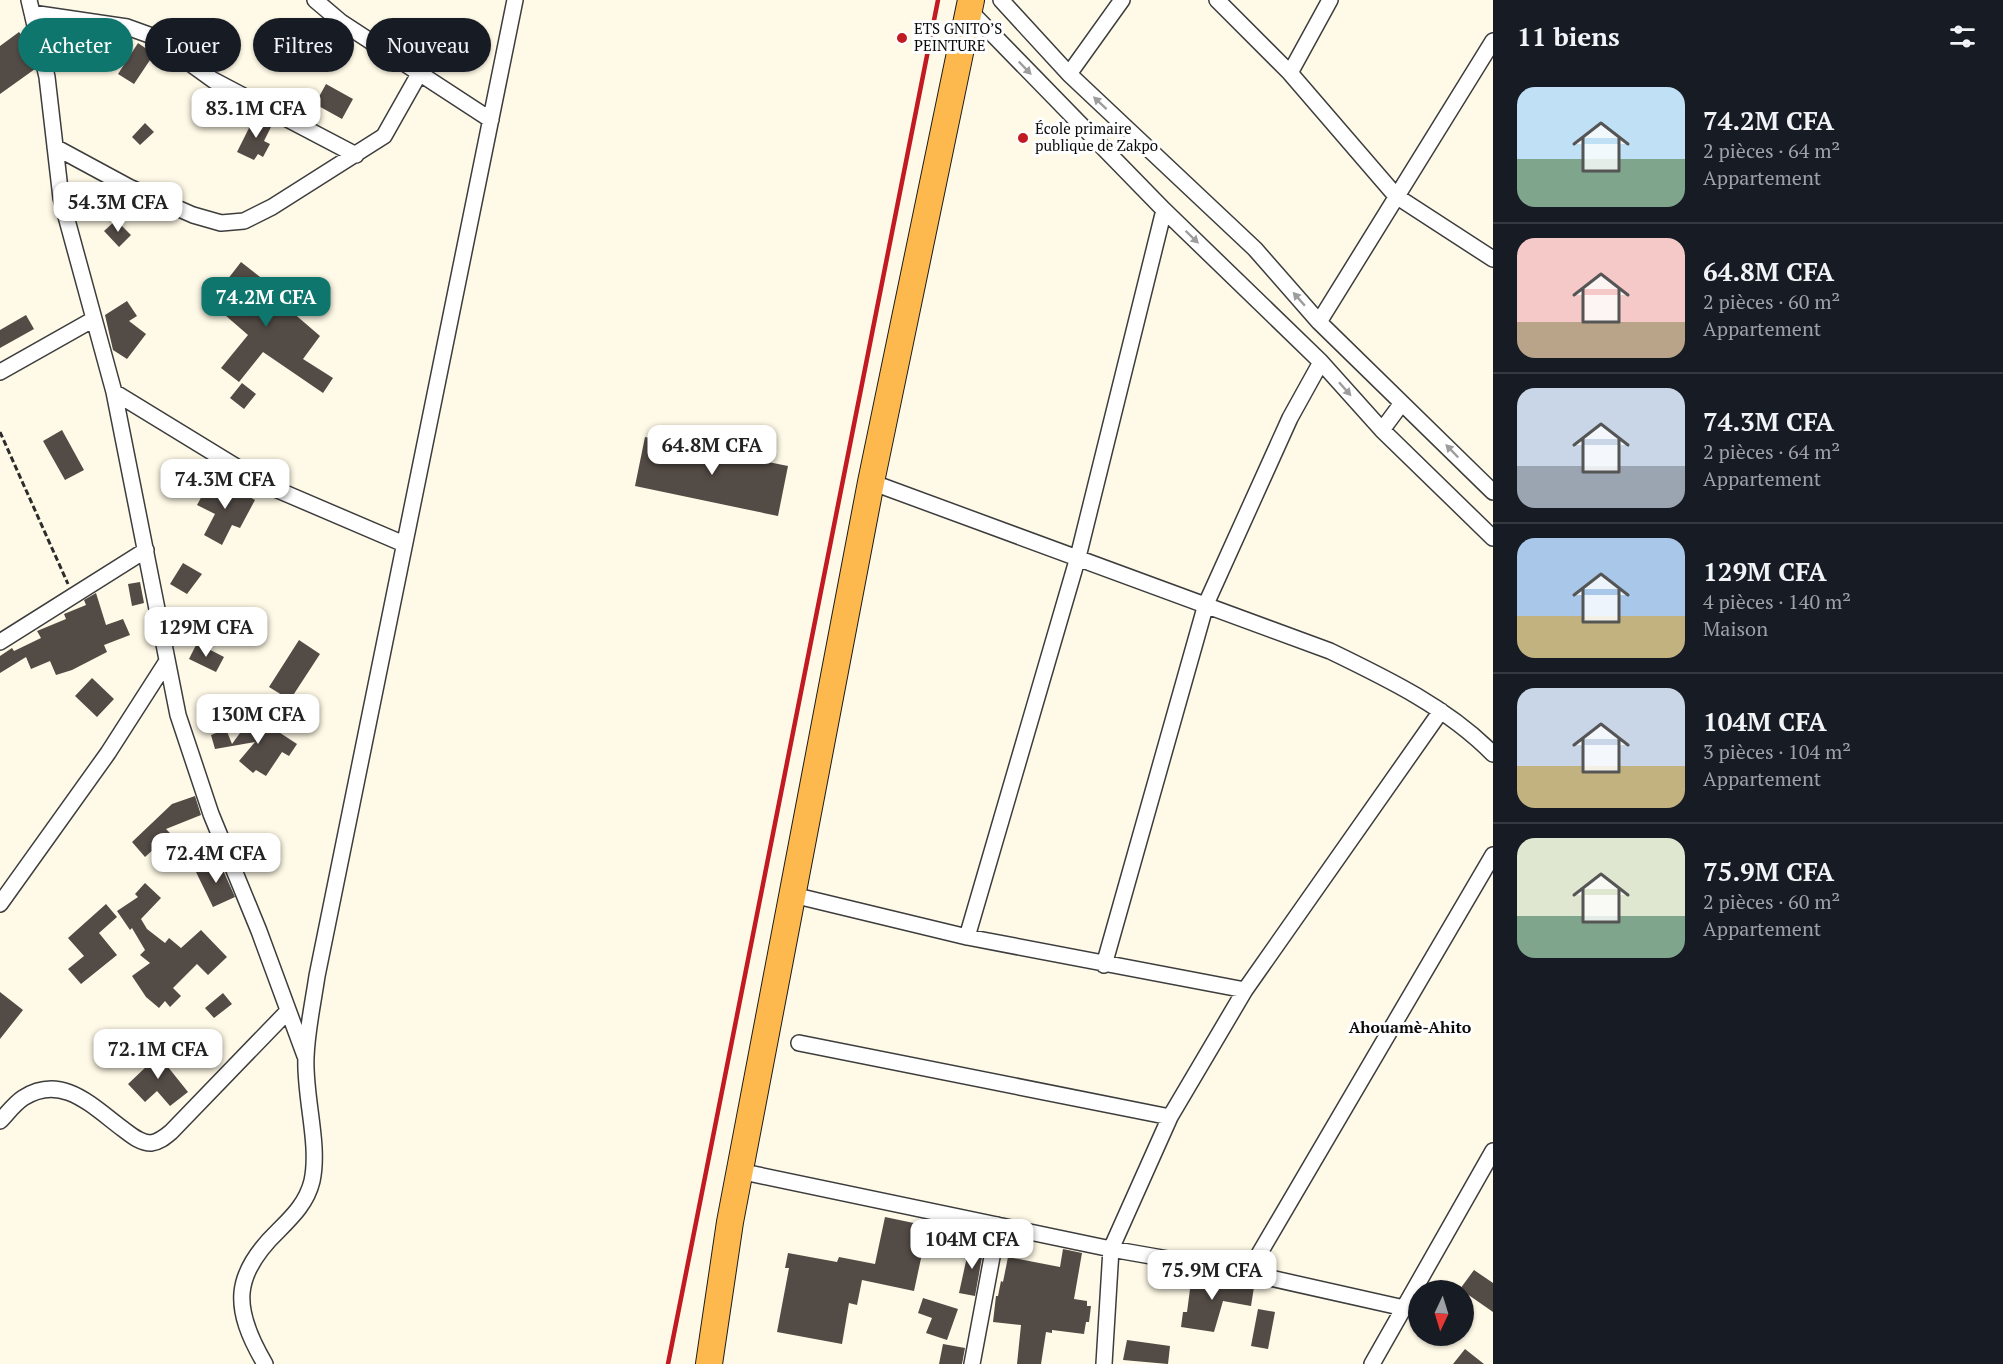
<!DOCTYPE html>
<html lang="fr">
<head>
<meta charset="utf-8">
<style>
	:root { --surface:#171b24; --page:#242831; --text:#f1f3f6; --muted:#9ea1a6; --line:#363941; --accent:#0f766e }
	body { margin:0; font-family:"PT Serif",serif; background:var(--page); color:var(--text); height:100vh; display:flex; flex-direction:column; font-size:22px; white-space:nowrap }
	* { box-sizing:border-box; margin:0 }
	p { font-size:20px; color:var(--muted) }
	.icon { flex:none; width:33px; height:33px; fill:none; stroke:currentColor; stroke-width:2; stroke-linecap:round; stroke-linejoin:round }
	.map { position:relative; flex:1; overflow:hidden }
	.panel { display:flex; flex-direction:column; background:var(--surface); width:510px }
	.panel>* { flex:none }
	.top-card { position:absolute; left:18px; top:18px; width:570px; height:54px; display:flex; gap:12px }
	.needle { width:39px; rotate:184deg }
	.fabs { position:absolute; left:1408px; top:1280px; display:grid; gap:12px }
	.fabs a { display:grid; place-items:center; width:66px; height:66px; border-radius:50%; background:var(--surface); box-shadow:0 2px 4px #0004; font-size:30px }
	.price { position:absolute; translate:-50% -51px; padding:0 14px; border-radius:12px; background:#fff; color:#222; font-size:20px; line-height:39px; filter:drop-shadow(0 2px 3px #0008) }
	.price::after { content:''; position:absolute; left:50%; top:36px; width:18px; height:14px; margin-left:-9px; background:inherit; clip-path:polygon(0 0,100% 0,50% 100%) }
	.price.active { background:var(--accent); color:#fff }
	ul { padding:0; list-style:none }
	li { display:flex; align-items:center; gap:18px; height:150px; padding:0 24px }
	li+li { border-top:2px solid var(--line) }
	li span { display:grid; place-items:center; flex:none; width:168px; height:120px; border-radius:18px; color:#555 }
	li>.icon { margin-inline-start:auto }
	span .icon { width:72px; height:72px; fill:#fffc; stroke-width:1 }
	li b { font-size:26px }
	h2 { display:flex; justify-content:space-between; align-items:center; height:72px; padding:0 24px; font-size:26px }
	.chip { padding:0 21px; border-radius:27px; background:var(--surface); box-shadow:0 2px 4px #0004; font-size:21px; line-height:54px }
	.chip.active { background:var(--accent); color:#fff }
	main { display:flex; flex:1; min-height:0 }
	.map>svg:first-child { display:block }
	.building { fill:#534b46 }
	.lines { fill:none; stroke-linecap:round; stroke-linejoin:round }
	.minor-casing { stroke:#3d3d3d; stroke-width:18 }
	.trunk-casing { stroke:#1b1b1b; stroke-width:28 }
	.path { stroke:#2c2c2c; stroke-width:3; stroke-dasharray:6 3; stroke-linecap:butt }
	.minor { stroke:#fff; stroke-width:15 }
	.trunk { stroke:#feb94e; stroke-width:26 }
	.rail { stroke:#c11a22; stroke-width:4.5 }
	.oneway { fill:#9d9d9d }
	.poi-dot { fill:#c11a22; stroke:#fff; stroke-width:2 }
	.labels { text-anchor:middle; stroke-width:6; stroke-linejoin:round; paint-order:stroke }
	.poi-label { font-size:15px; fill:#0a0a0a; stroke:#fff; text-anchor:start }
	.neighbourhood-label { font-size:16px; font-weight:bold; fill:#0a0a0a; stroke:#fff }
</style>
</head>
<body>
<main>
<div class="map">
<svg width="1493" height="1364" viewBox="0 0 1493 1364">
	<rect width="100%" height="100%" fill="#fffae7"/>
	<path class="building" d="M19,32L29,45L27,46L35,69L0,94V46Z
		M138,43L154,54L134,84L118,74Z
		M326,84L353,99L342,119L315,104Z
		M255,116L272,125L264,141L270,144L263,157L258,154L254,160L237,152Z
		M145,123L154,132L140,145L132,137Z
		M116,220L131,235L119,247L104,231Z
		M241,262L282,294L277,299L320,336L303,359L333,378L323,393L263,352L239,382L221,368L248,335L210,302Z
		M127,301L137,316L129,321L146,334L127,359L113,350L105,315Z
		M26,315L34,329L0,348V330Z
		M242,383L256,394L244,409L230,398Z
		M62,430L84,470L65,480L43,441Z
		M645,437L788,466L778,516L635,486Z
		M219,480L255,500L240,528L232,525L222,545L204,535L215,514L197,505L203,494L208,497Z
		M183,563L202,574L187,594L170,584Z
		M140,582L144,603L132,606L128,584Z
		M96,593L106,625L123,619L130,635L104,645L107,652L72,670L56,675L50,661L31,669L26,657L0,673V656L12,648L14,651L41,638L37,631L66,619L64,614L86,605L84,600Z
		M299,640L320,654L290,700L269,687Z
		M197,643L224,657L216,672L189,659Z
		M92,678L114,699L97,717L75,696Z
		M253,715L297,744L289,756L282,752L266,776L256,770L253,773L239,761L255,742L215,749L211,735L226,729L232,744Z
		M195,796L201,815L166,829L171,834L164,840L173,851L163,859L154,849L145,857L132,842L172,804Z
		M219,861L235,897L213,907L196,872Z
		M145,883L161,898L141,919L147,929L165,943L169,938L181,948L201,930L227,957L208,975L197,964L173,988L181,996L170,1007L165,1001L159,1008L146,997L132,976L150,963L140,955L145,950L132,928L130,930L117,911L138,897L135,894Z
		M106,904L117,917L99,933L117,955L81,984L68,969L84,956L68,938Z
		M0,992L23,1010L0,1039Z
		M223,993L232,1004L214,1018L205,1008Z
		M161,1048L169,1058L164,1062L188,1092L170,1106L157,1091L145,1102L128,1084L148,1065L145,1061Z
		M885,1217L928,1226L914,1291L862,1280L857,1305L849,1303L842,1344L777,1332L789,1268H785L788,1253L837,1262L839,1257L875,1264Z
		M970,1243L984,1246L975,1296L959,1293Z
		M1063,1249L1082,1253L1074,1299L1087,1301V1306H1091L1089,1322H1086L1084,1334L1052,1330V1333L1046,1332L1041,1364H1017L1021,1325L993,1322L996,1296H998L1001,1281L1003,1282L1008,1257L1060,1267Z
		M1474,1270L1493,1283V1312L1460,1289Z
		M1192,1274L1254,1287L1251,1306L1223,1301L1214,1332L1181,1327L1183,1312H1187Z
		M923,1298L958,1309L947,1340L926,1333L932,1318L918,1313Z
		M1258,1309L1275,1312L1268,1349L1251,1346Z
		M1127,1340L1170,1346L1168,1364L1123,1360Z
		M943,1344L965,1348L962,1364H939Z
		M1465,1349L1484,1364H1453Z"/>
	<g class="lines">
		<defs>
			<path id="minor" d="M29,0L47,77L61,198L114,392L178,715L211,814L259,931L305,1056
				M315,0L341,22L491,120
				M1001,0L1069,74L1255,249L1319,322L1493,492
				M1217,0L1290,73L1396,196L1493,259
				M970,11L1164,210L1321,362L1382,430L1493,538
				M32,13L127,27L152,36L213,80L356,155
				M1290,73L1330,0
				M1069,74L1122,0
				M55,147L129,187L193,215L221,223L244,221L272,207L384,136L419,74
				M1319,322L1493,41
				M0,372L94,319
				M114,392L266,485L404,544
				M1382,430L1402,403
				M871,482L1330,651C1388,679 1448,708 1493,754
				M0,642L146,550
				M793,895L967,937L1245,990
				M0,904L108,753L167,661
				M967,937L1078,557L1164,210
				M1104,965L1206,604L1290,418L1321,362
				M799,1043L1170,1117
				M0,1121C7,1114 14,1104 23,1098C62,1073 92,1106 123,1129C131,1135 140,1143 151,1143C159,1142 165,1137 171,1132L287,1012
				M739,1171L1111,1249L1248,1273L1404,1308
				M1248,1273L1493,855
				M265,1364C232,1308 232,1275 279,1230C293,1216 307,1202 312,1181C320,1144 304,1096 306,1057C307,1030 313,1003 317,976L515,0
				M972,1364L998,1225
				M1104,1364L1111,1249L1170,1117L1245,990L1441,711
				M1372,1364L1493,1151"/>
			<path id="trunk" d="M709,1364L730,1222L871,482L971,0"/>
		</defs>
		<use href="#minor" class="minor-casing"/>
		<use href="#trunk" class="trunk-casing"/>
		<path class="path" d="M0,432L68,584"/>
		<use href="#minor" class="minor"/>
		<use href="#trunk" class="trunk"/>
		<path class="rail" d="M668,1364L938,0"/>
	</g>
	<defs><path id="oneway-solid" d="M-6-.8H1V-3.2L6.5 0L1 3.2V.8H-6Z" transform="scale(1.5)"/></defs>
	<g class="oneway">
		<use href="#oneway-solid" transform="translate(1025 68) rotate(46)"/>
		<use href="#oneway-solid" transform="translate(1100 103) rotate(-137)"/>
		<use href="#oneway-solid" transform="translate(1192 237) rotate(44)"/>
		<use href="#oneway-solid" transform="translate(1299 299) rotate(-131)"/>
		<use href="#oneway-solid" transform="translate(1345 389) rotate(48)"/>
		<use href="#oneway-solid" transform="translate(1452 451) rotate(-134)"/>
	</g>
	<g class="poi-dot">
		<circle cx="902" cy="38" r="6"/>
		<circle cx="1023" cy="138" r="6"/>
	</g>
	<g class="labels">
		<g class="poi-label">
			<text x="914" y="34">ETS GNITO’S<tspan x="914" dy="17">PEINTURE</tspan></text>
			<text x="1035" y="134">École primaire<tspan x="1035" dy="17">publique de Zakpo</tspan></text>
		</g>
		<g class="neighbourhood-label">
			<text x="1410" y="1033">Ahouamè-Ahito</text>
		</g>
	</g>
</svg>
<div class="fabs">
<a><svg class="needle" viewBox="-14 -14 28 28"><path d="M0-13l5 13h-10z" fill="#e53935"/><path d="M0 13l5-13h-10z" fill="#9ea1a6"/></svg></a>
</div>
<b class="price" style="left:256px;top:139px">83.1M CFA</b>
<b class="price" style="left:118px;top:233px">54.3M CFA</b>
<b class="price active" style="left:266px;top:328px">74.2M CFA</b>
<b class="price" style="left:712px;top:476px">64.8M CFA</b>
<b class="price" style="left:225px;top:510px">74.3M CFA</b>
<b class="price" style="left:206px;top:658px">129M CFA</b>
<b class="price" style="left:258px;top:745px">130M CFA</b>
<b class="price" style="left:216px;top:884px">72.4M CFA</b>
<b class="price" style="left:158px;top:1080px">72.1M CFA</b>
<b class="price" style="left:972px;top:1270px">104M CFA</b>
<b class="price" style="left:1212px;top:1301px">75.9M CFA</b>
<div class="top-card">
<a class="chip active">Acheter</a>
<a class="chip">Louer</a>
<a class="chip">Filtres</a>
<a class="chip">Nouveau</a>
</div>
</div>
<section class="panel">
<h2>11 biens<svg class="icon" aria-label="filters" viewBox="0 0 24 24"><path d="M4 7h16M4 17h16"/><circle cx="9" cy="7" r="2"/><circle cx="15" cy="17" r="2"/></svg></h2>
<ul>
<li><span style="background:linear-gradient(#bfe0f5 60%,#7fa58c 0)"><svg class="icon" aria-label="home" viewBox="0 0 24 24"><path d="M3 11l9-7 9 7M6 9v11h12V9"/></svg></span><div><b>74.2M CFA</b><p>2 pièces · 64 m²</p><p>Appartement</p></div></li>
<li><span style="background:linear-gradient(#f6c9c9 70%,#b9a48a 0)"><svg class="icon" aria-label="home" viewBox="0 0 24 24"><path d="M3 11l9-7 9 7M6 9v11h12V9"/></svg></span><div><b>64.8M CFA</b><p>2 pièces · 60 m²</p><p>Appartement</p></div></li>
<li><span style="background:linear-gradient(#c9d6e8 65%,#9aa5b1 0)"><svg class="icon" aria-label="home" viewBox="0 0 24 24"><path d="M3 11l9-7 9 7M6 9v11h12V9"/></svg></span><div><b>74.3M CFA</b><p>2 pièces · 64 m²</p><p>Appartement</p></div></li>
<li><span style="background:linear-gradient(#a9c7e8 65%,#c2b280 0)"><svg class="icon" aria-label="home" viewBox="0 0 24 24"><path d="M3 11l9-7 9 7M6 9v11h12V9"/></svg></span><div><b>129M CFA</b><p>4 pièces · 140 m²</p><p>Maison</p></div></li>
<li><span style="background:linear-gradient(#c9d6e8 65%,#c2b280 0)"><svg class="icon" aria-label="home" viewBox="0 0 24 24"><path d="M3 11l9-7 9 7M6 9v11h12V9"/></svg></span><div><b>104M CFA</b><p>3 pièces · 104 m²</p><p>Appartement</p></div></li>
<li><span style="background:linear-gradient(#dfe7d0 65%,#7fa58c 0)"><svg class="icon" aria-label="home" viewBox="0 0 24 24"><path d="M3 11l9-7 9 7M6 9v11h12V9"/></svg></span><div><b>75.9M CFA</b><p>2 pièces · 60 m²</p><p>Appartement</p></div></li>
</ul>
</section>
</main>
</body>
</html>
